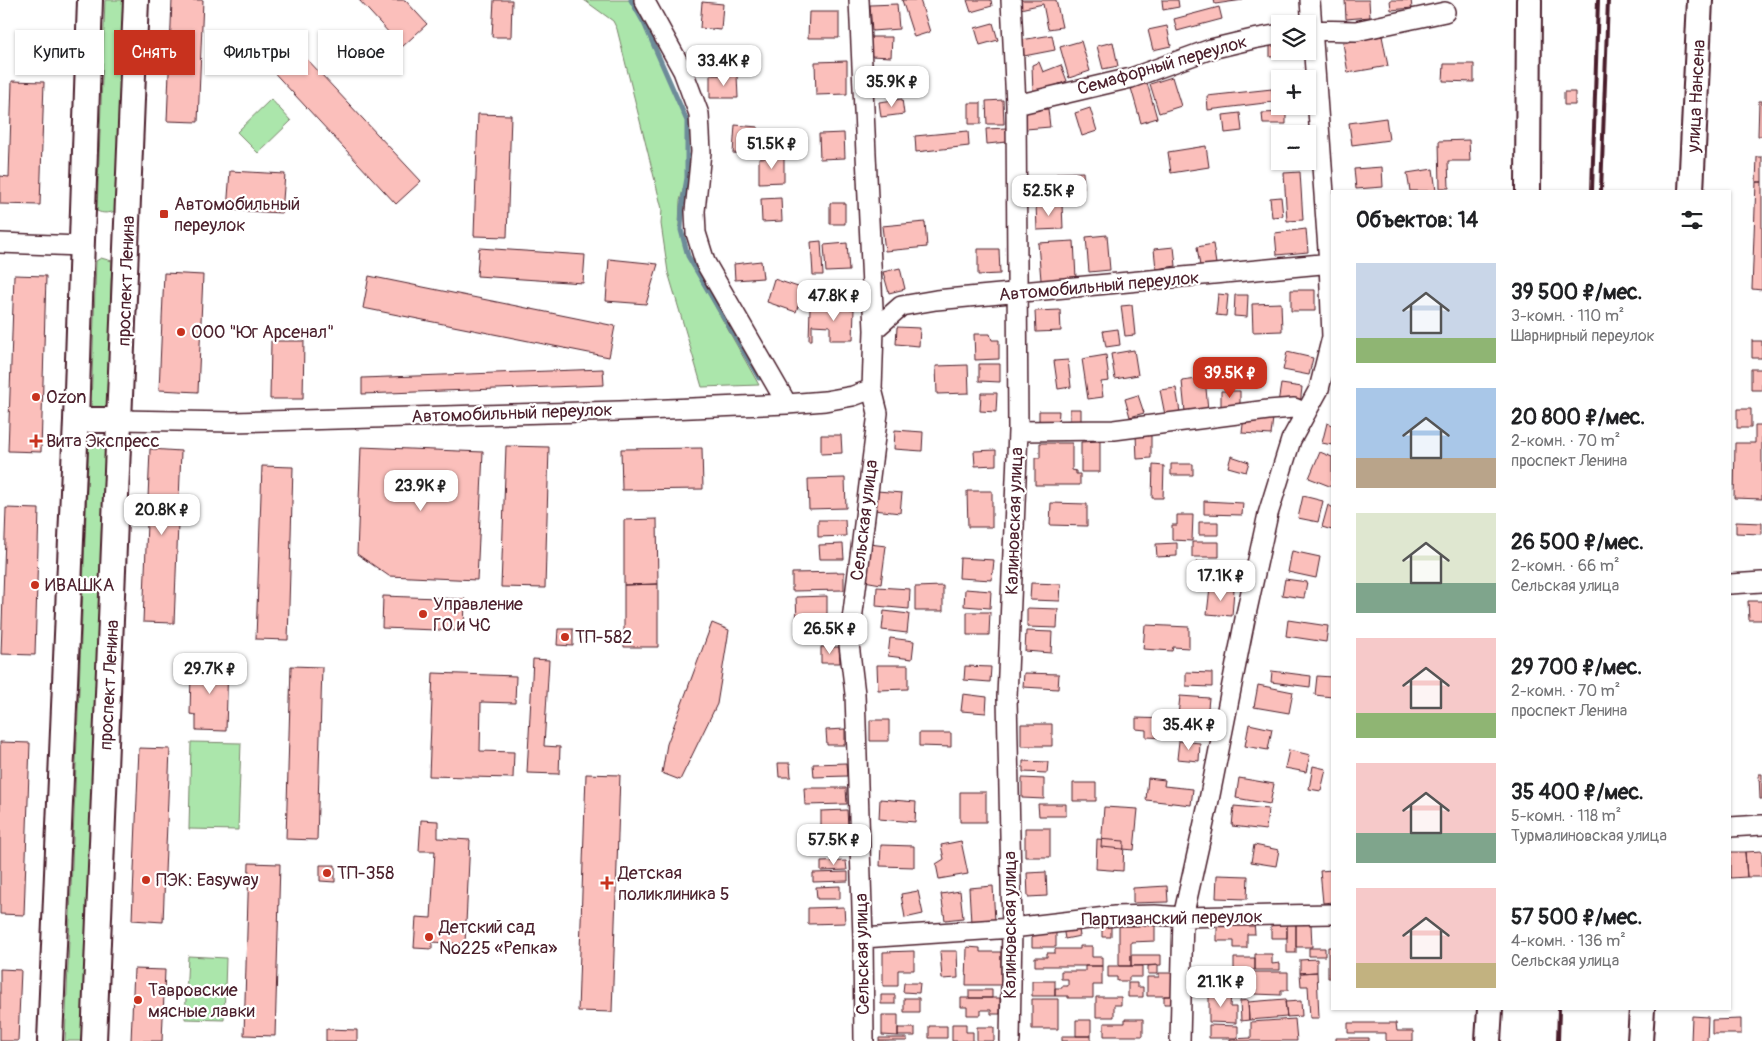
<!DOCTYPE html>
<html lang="ru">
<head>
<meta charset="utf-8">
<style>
	:root { --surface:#fff; --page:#f6f6f6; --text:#202124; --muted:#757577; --accent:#c8321e }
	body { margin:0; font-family:Pangolin,sans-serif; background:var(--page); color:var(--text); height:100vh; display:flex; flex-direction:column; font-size:19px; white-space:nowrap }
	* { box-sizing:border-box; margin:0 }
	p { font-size:16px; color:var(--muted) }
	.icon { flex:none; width:28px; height:28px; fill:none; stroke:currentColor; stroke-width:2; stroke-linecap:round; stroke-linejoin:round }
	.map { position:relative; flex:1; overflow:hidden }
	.panel { position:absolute; left:1331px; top:190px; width:400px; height:820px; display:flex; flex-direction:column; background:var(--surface); border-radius:0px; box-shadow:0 1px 4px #0004 }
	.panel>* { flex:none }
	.hud { position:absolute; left:15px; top:30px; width:475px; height:45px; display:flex; gap:10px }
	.buttons { position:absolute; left:1271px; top:15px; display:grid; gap:10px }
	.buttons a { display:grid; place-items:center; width:45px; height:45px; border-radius:0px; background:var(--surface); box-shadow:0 1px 4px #0004; font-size:25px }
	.price { position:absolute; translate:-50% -42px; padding:0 11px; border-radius:10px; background:#fff; color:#222; font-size:16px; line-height:32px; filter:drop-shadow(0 1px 2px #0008) }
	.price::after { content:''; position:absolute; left:50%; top:30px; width:15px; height:11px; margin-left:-8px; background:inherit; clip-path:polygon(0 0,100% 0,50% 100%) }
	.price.current { background:var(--accent); color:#fff }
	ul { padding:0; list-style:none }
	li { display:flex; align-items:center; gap:15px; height:125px; padding:0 25px }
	li span { display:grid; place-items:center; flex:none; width:140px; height:100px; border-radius:0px; color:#555 }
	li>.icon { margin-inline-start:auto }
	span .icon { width:60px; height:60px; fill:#fffc; stroke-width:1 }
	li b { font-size:21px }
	h2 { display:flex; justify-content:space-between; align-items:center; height:60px; padding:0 25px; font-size:21px }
	.chip { padding:0 18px; border-radius:0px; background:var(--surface); box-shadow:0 1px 4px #0004; font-size:18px; line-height:45px }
	.chip.current { background:var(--accent); color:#fff }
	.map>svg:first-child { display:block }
	.green { fill:#abe6ab; stroke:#7a826b }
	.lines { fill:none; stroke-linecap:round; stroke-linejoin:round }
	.stream { stroke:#6d8b99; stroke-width:5 }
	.building { fill:#fbbfbb; stroke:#4a1f2b }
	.minor-casing { stroke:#4a1f2b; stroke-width:22 }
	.major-casing { stroke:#4a1f2b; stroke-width:28 }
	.minor { stroke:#fff; stroke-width:19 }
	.major { stroke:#fff; stroke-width:24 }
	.rail { stroke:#4a1f2b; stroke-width:4 }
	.poi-dot { fill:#c8321e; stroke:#fff; stroke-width:2 }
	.labels { text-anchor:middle; stroke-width:4.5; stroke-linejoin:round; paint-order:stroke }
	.street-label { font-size:18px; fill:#4a1f2b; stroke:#fff }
	.poi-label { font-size:18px; fill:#4a1f2b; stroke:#fff; text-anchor:start }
</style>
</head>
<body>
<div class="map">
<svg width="1762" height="1041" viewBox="0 0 1762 1041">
	<rect width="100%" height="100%" fill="#fff"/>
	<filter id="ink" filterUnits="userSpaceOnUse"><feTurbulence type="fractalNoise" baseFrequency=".02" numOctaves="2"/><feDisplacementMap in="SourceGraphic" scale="10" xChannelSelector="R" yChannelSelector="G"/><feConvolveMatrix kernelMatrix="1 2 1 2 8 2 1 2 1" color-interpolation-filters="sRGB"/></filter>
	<g filter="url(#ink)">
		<path class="green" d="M105,0H123L116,211C109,213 103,214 97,211Z
			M584,0H629L643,23L688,124V172L680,201L679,226L688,258L759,385L702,387L668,272L661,224L662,209L617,29L613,21Z
			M271,99L291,121L258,153L237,132Z
			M101,258L112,261L107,406L95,408L91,406L96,261Z
			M95,436L107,440L84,1041H65L89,439Z
			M191,742L241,743L238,830L189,829Z
			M188,956L226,958L224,1020L185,1019Z"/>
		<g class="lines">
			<path class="stream" d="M631,0L644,23L687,121V178L682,207L681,230L688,256L759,378"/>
		</g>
		<path class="building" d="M172,0H203L198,122L167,121Z
			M359,0H405L427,24L402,47Z
			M494,0H512L511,37H492Z
			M902,0H920L930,32L914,37Z
			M967,0H991L992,6L971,12Z
			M1019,0H1056L1062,27L1048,29L1043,4L1020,9Z
			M1162,0H1178L1179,7L1163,10Z
			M1214,0H1243L1215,4Z
			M1345,0H1369L1370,17L1346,19Z
			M1390,0H1411L1412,8L1391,10Z
			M702,2L723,4L721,30L700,28Z
			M897,4L899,29L872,31L870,5Z
			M1219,7L1222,19L1177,31L1174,19Z
			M809,12H839V38H808Z
			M993,23L998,40L980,45L975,28Z
			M1167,26L1171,46L1153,50L1148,30Z
			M1052,35L1055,50L1024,56L1021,40Z
			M1382,36L1388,66L1348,73L1343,43Z
			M870,37H892L891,57L870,56Z
			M1081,41L1090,71L1069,78L1060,47Z
			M1113,42L1118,66L1103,69L1097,46Z
			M292,43L421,181L396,204L268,66Z
			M1280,44V51H1288V56L1270,57V45Z
			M847,61V94L816,95L815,62Z
			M1039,62L1043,72L1061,65L1067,81L1033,94L1032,65Z
			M1444,64H1474V82L1443,81Z
			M902,70L904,86L870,90L868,73Z
			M710,75H737L738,98H710Z
			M1172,77L1181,106L1159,113L1150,84Z
			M12,81L44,82L40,205L0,204V176L9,177Z
			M1147,83L1157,118L1141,123L1131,88Z
			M1272,89L1273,102L1208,110L1207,96Z
			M1564,92H1575V105H1564Z
			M902,99L904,114L881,117L879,102Z
			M1003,100L1004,124H987L986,101Z
			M1759,101H1762V136H1758Z
			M969,103H981V124H969Z
			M1090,108L1097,131L1082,136L1075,113Z
			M1048,109L1050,127L1026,129L1025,110Z
			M1286,112V124H1263L1262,113Z
			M1240,113L1242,131L1225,133L1223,115Z
			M478,114L511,115L507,237L474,236Z
			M1386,118L1389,140L1352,145L1349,123Z
			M735,125L758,127L756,155L733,153Z
			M1006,128L1007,142L987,144L986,129Z
			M968,131L969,146L916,152L915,136Z
			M844,133L845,158L820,159L819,134Z
			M1469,140L1470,161H1448L1449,188H1440L1439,141Z
			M1206,146L1209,167L1171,173L1168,152Z
			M784,157V182L759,183V158Z
			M1757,157H1762V182H1756Z
			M1382,167L1383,187L1356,189L1354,169Z
			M1433,169L1436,191H1410L1407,173Z
			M230,171L285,174L282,213L227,210Z
			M1083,172L1084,189L1058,191L1057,173Z
			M1300,172L1303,220L1287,221L1284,173Z
			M1756,182H1762V290L1752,289Z
			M1281,197L1283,216L1272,217L1270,198Z
			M781,198L782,221L762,222L761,199Z
			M830,203H845V224H830Z
			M1036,204H1062L1063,229L1037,230Z
			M925,222L927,247L885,251L882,226Z
			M1306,229L1308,252L1277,255L1275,233Z
			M1107,235L1110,270L1089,272L1086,237Z
			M821,241L823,275H813L811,242Z
			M1074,241L1076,278L1041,280L1038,243Z
			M847,243L849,271L826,272L824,245Z
			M1213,244L1216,264L1200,266L1197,247Z
			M1174,247L1176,266L1156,269L1154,249Z
			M479,248L585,255L583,283L477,276Z
			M978,249H999L1000,274L978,275Z
			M609,259L658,264L646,304L606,301Z
			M761,261L763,278L735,280L734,264Z
			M900,268L905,289L889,293L883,272Z
			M164,273L203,275L198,392L159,390Z
			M14,275L46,276L41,452L8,451Z
			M369,276L615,326L609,357L363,308Z
			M774,279L804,289L796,312L767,302Z
			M1291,290H1315V311H1291Z
			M1218,294L1228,295L1226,316L1216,315Z
			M1235,295H1248L1247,317L1234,316Z
			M1281,303L1282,331L1253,332L1252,304Z
			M1132,305L1135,335L1125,336L1121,306Z
			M810,308L854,309L853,340H830V326L812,325V340H809Z
			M1060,310L1061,331L1036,332L1035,311Z
			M897,327L920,328L919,346L896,344Z
			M1118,329L1120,345L1106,347L1103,331Z
			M974,334H990L992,340H999V359L975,360Z
			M271,341H304L303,399H270Z
			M1752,341H1762V358H1752Z
			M1134,350L1138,375L1115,379L1111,354Z
			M1287,352L1313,358L1309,375L1283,370Z
			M1106,355L1109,381L1101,382L1103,397L1088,399L1082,359Z
			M1068,360L1071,387L1058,389L1054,361Z
			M979,364H1000V382L979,381Z
			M968,365L969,393L937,394L936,366Z
			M603,369L604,385L362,394V378Z
			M1751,369H1762V390H1751Z
			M1205,378L1208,410L1185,412L1182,381Z
			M1281,384L1302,387L1300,406L1278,403Z
			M1176,388L1180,412L1165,415L1160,390Z
			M1221,391H1240V407H1221Z
			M981,393H997L996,412L980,411Z
			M1138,395L1144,413L1130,417L1125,399Z
			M1070,409H1081V425H1070Z
			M1737,409H1751V428H1737Z
			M1039,411H1059L1058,425H1039Z
			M1244,416L1273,418L1271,435L1242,433Z
			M1327,423L1332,425V445L1322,443Z
			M1755,425H1762V499L1734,498L1735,443H1755Z
			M895,430L923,432L922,451L894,449Z
			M1151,434V458L1137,459L1136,435Z
			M821,435H841L842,453L821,454Z
			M1100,441V472H1081V442Z
			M1040,443H1072V470L1076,471V474H1080V485H1035V458H1040Z
			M506,446L549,447L545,588L501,587Z
			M361,447L483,452L477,580L389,576L357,554Z
			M702,448L703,489L622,490L621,449Z
			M150,449L181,451L174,623L143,622Z
			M996,450V465L975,466L974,451Z
			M1320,452L1332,457V487L1309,478Z
			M1231,456L1249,462L1246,472L1228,467Z
			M1171,464H1193V475H1171Z
			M1153,465L1164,466L1163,498H1152Z
			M262,466L293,467L288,640L256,639Z
			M845,478L846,508L809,509L808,479Z
			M877,491L902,493L900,513L874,510Z
			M967,491H992V527H968Z
			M1303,496L1323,501L1318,522L1298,518Z
			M1204,501L1243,503L1242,515L1204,514Z
			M1051,503L1087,504V526L1050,525Z
			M1328,505L1332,507V530L1322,527Z
			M6,508L39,509L35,655L1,654Z
			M1177,515H1193L1192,541L1172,540V525H1177Z
			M657,519L658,584L624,585V520Z
			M818,520H845L846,536L818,537Z
			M1199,522H1218V535H1199Z
			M1736,522L1762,523V534L1736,533Z
			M1192,542H1219V557H1192Z
			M1177,543V556L1157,557L1156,544Z
			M843,544L844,559H820L819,545Z
			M869,544L886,546L881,584L864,581Z
			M1292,551L1320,557L1316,578L1288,572Z
			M960,558L994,560L992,580L959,578Z
			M1196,562H1234V580H1196Z
			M844,572V590L792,591V573Z
			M1285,579L1307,582L1304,598L1282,595Z
			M1031,583L1061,584L1060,601L1030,600Z
			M658,584V647H624V585Z
			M943,586V611H915V587Z
			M877,587L910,589L909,609L876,606Z
			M1210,588L1234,590L1232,616L1207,614Z
			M965,589L991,591L990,608L964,606Z
			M383,596L465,599L464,631L382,628Z
			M827,596V620L797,621L796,597Z
			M1748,601H1762V620H1749Z
			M1027,608L1058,609L1057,628L1027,627Z
			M884,611L909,614L907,633L882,630Z
			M967,612H990L989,635H967Z
			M1288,620L1328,626L1326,642L1286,636Z
			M712,623L729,630L717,704L680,780L662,773L667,744Z
			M1145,625L1189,627V648L1173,647L1172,651L1143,649Z
			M558,629H573V646L557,645Z
			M1026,631L1052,632L1051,653L1025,651Z
			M890,638L914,641L912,659L888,656Z
			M821,647H839L840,663H821Z
			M533,659L549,660L544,746L560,747L559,774L527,773Z
			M198,660L228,661L226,731L196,730V715L190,714L191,673H197Z
			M877,665H908V689L878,690Z
			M291,666L322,667L317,840L286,839Z
			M965,666L991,667L990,682L964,680Z
			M1272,671L1311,676L1310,687L1271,682Z
			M1186,672L1212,673V687L1186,686Z
			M433,673L516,676L515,703L481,702L480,751L514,752L513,778L429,776Z
			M1024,673L1059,674L1058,689L1023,687Z
			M1317,676L1332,677V697L1315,695Z
			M1258,685L1293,692L1289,713L1254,707Z
			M963,694L987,697L986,713L961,711Z
			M1180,696L1209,698L1207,718L1178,716Z
			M1136,718L1168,719L1167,738L1146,737V730L1136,729Z
			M870,720H889V741H870Z
			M1021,724H1052V746H1021Z
			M1249,724L1272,729L1268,750L1245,746Z
			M845,729V745H827L826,730Z
			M919,733H951V747L919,746Z
			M1179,741L1200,743L1199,761L1177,759Z
			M0,742L30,743L24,915L0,914Z
			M139,748L170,749L163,922L132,920Z
			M1289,750L1310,755L1306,772L1285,768Z
			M1023,761L1048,762L1047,773L1023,772Z
			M778,763H790L791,777H779Z
			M846,763L847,776L814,777L813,764Z
			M1313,766L1326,769L1321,791L1309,789Z
			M586,774L620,775L612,1012L578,1011Z
			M1759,774H1762V799H1760Z
			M1022,778L1044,779V799L1022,798Z
			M1148,778L1165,780L1164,786L1193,789L1191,805L1146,800Z
			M1239,778L1274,784L1270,804L1236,798Z
			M1073,783H1096V801H1073Z
			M804,788H846L847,804L805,805Z
			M960,792H986V822H960Z
			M880,799L916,802L915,822L879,819Z
			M1038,804H1066V816H1039Z
			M1234,806L1268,809L1266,830L1232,826Z
			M1104,807L1138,809L1134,850L1101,847Z
			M847,810L848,827L821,828V811Z
			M421,820L438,821V838L470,840L465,944L432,942V949L414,948L416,917L431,918L435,851H419Z
			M1025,828H1050V857H1025Z
			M1097,839L1124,841L1123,871L1096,869Z
			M961,841L968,874L939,879L936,864L944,859L941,845Z
			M881,845L914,846V867L880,866Z
			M1254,845L1279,850L1276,866L1251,862Z
			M1762,851V877H1747L1745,852Z
			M1730,852H1745L1747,877L1730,878Z
			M846,861L847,870L821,871V862Z
			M249,863L280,864L275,1036L244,1035Z
			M320,865H335V882L320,881Z
			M1332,870V902L1323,903L1320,871Z
			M848,872V881L813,882V873Z
			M1046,872L1047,896L1028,897L1027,873Z
			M1217,875L1248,876L1247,899L1216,898Z
			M840,886V899H817L816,887Z
			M993,886L995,921L971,923L969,888Z
			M1167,886L1168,902L1133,903V888Z
			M918,891L923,914L905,918L901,894Z
			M960,891L963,918L945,920L941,894Z
			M844,907L845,923L808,924V908Z
			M1155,921V941L1131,942V966H1119V922Z
			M1102,922H1111V937H1102Z
			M1217,922H1254L1255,934H1247V948H1234V941H1217Z
			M1271,922H1287V938H1271Z
			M1287,922H1296V953H1287Z
			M1078,924L1080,936L1065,939L1063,927Z
			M1296,924H1311L1312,947H1296Z
			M1032,929H1056V947H1032Z
			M1080,946H1092V957H1102V966H1035V957H1047V953H1055V949H1080Z
			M967,947L980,948V952H1001V985H966Z
			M1328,947H1332V978H1328Z
			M1309,948H1325V956H1309Z
			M914,951V970H898V986H883V952Z
			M940,951H957L958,978L942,979Z
			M1255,954H1272V964L1280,963V970H1255Z
			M1131,955H1161V965L1131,966Z
			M1234,958H1255V970H1234Z
			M1317,959V972L1300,973V960Z
			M1158,965V974H1148V966Z
			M1085,966H1102V985H1093V998H1068V996H1055V988H1062V986H1068V979H1061V971H1085Z
			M1108,966H1142V977H1129V981H1117V977H1108Z
			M0,969L21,970L18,1041H0Z
			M134,969L165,970L162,1041H131Z
			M1247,972H1288V990H1281V995L1254,994V990H1247Z
			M1317,972L1319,1018H1310L1308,986H1301L1300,973Z
			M1159,973H1172V996H1147V977H1159Z
			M1209,975H1235V988H1209Z
			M1032,981H1055V996H1032Z
			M904,983H920L919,993L903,992Z
			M1128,983H1137V987H1143V997H1128Z
			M969,990H992V998H969Z
			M1209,992H1231L1230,1007H1236V1023L1209,1022Z
			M881,995H895V1004H881Z
			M1164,996H1172V1004H1164Z
			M1096,997H1121V1005H1114V1017H1096Z
			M904,998H919V1012H904Z
			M961,998H1000V1014H991V1010H981V1015H967V1007H961Z
			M1032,999H1058V1029H1032Z
			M1285,999L1287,1017L1249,1020L1248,1002Z
			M1248,1000L1249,1020L1241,1021L1240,1001Z
			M1301,1001L1302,1016L1287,1017L1285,1002Z
			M882,1015H898V1036L882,1035Z
			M1692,1016L1708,1017L1707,1041H1691Z
			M1125,1019H1143V1036H1104V1023H1125Z
			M1295,1019L1297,1041H1230V1039L1251,1038V1022Z
			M1741,1019V1034H1712V1020Z
			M1076,1020H1091V1036H1076Z
			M1348,1023H1396L1397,1031H1413V1041H1386V1033H1348Z
			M952,1024H966V1032H973V1041H952Z
			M1209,1025L1238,1026V1038H1209Z
			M929,1026H947V1038H929Z
			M977,1027H994V1041H977Z
			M898,1028H915V1036H898Z
			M326,1029L357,1030V1041H326Z
			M1062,1036H1091V1041H1062Z
			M879,1038H907V1041H879Z
			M1336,1038H1369V1041H1336Z"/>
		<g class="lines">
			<defs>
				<path id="minor" d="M644,0L683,71L699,114L701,152L695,211L696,233L705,262L787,404
					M859,0L874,330L872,389L878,413L849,644L855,694L863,938L864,1041
					M1308,30L1356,31L1445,12
					M1016,105L1131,78L1211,49L1253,39L1280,34
					M0,243L81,246
					M874,330L901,306L936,300L1332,263
					M120,420L233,422L620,411L787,404L825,401L853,396L872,389
					M1018,431L1114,430L1268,410L1294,408L1306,413
					M1730,584L1762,582
					M1730,827L1762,825
					M863,938L1012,928L1115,916L1155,915L1183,917L1332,914
					M1010,1041L1012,928L1007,697L1018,431L1016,105L1011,0
					M1180,1041L1183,917L1208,805L1245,619L1268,514L1291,440L1319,389L1332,337L1329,263L1310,0"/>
				<path id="major" d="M1528,191L1529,0
					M1691,191L1700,0
					M76,420H120
					M50,1041L76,420L90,0
					M94,1041L136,0
					M1488,1041L1490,1009
					M1640,1041L1642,1009"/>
			</defs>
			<use href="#minor" class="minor-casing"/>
			<use href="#major" class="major-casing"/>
			<use href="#minor" class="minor"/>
			<use href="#major" class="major"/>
			<path class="rail" d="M1592,191L1598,0
				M1601,191L1608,0
				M1558,1041L1559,1009"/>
		</g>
	</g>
	<g class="poi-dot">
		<rect x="159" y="209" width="10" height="10" rx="2.5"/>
		<circle cx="181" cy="332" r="5"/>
		<circle cx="36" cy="397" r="5"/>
		<path d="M33.5 433.5h5v5h5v5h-5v5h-5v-5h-5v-5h5z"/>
		<circle cx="35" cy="585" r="5"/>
		<circle cx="423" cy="614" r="5"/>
		<circle cx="565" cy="637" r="5"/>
		<circle cx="327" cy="873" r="5"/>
		<circle cx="146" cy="880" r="5"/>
		<path d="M604.5 875.5h5v5h5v5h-5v5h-5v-5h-5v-5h5z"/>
		<circle cx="429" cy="937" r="5"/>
		<circle cx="138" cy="1000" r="5"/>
	</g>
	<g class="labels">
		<g class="street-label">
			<text transform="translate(1162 65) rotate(-16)" y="6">Семафорный переулок</text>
			<text transform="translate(1696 96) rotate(-87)" y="6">улица Нансена</text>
			<text transform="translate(126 281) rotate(-88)" y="6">проспект Ленина</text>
			<text transform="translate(1099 286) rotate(-5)" y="6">Автомобильный переулок</text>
			<text transform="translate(512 413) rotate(-2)" y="6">Автомобильный переулок</text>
			<text transform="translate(864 520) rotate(-83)" y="6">Сельская улица</text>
			<text transform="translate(1014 521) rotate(-88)" y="6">Калиновская улица</text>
			<text transform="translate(109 685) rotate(-87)" y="6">проспект Ленина</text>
			<text transform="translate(1172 918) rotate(-1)" y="6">Партизанский переулок</text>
			<text transform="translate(1010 925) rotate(-90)" y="6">Калиновская улица</text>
			<text transform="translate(862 954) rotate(-91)" y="6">Сельская улица</text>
		</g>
		<g class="poi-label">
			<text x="174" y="210">Автомобильный<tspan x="174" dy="21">переулок</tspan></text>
			<text x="191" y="338">ООО "Юг Арсенал"</text>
			<text x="46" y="403">Ozon</text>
			<text x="46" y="447">Вита Экспресс</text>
			<text x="45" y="591">ИВАШКА</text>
			<text x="433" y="610">Управление<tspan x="433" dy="21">ГО и ЧС</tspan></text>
			<text x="575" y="643">ТП-582</text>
			<text x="337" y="879">ТП-358</text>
			<text x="618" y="879">Детская<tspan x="618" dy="21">поликлиника 5</tspan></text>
			<text x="156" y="886">ПЭК: Easyway</text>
			<text x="439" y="933">Детский сад<tspan x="439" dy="21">№225 «Репка»</tspan></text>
			<text x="148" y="996">Тавровские<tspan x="148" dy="21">мясные лавки</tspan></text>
		</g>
	</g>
</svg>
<div class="buttons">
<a><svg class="icon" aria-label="layers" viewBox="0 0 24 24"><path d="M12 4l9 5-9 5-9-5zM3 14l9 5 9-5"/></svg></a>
<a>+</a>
<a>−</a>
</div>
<b class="price" style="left:724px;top:87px">33.4K ₽</b>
<b class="price" style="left:892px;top:108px">35.9K ₽</b>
<b class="price" style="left:772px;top:170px">51.5K ₽</b>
<b class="price" style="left:1049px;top:217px">52.5K ₽</b>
<b class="price" style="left:834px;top:322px">47.8K ₽</b>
<b class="price current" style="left:1230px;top:399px">39.5K ₽</b>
<b class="price" style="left:421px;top:512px">23.9K ₽</b>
<b class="price" style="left:162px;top:536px">20.8K ₽</b>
<b class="price" style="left:1221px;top:602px">17.1K ₽</b>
<b class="price" style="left:830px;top:655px">26.5K ₽</b>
<b class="price" style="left:210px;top:695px">29.7K ₽</b>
<b class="price" style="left:1189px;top:751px">35.4K ₽</b>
<b class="price" style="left:834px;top:866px">57.5K ₽</b>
<b class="price" style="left:1221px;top:1008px">21.1K ₽</b>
<div class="hud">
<a class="chip">Купить</a>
<a class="chip current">Снять</a>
<a class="chip">Фильтры</a>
<a class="chip">Новое</a>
</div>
<section class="panel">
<h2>Объектов: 14<svg class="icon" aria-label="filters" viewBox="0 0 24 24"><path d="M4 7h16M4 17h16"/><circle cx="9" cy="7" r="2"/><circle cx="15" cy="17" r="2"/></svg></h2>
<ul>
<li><span style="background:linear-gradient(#c9d6e8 75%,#8fb573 0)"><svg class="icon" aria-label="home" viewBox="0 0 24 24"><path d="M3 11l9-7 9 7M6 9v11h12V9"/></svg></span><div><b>39 500 ₽/мес.</b><p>3-комн. · 110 m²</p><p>Шарнирный переулок</p></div></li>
<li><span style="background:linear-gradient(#a9c7e8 70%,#b9a48a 0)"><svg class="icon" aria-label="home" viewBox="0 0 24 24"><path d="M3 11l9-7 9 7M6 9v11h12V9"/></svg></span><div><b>20 800 ₽/мес.</b><p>2-комн. · 70 m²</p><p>проспект Ленина</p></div></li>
<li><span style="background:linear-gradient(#dfe7d0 70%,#7fa58c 0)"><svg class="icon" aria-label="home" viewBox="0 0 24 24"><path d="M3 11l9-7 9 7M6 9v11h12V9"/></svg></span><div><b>26 500 ₽/мес.</b><p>2-комн. · 66 m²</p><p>Сельская улица</p></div></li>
<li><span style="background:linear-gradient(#f6c9c9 75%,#8fb573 0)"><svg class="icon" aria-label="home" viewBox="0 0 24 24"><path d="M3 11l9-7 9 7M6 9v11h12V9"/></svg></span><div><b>29 700 ₽/мес.</b><p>2-комн. · 70 m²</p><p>проспект Ленина</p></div></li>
<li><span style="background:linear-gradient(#f6c9c9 70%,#7fa58c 0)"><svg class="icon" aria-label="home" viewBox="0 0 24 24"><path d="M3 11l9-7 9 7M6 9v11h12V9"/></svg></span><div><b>35 400 ₽/мес.</b><p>5-комн. · 118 m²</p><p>Турмалиновская улица</p></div></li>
<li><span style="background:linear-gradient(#f6c9c9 75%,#c2b280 0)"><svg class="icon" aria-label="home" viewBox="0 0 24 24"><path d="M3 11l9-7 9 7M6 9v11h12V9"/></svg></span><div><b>57 500 ₽/мес.</b><p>4-комн. · 136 m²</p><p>Сельская улица</p></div></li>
</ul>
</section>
</div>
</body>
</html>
